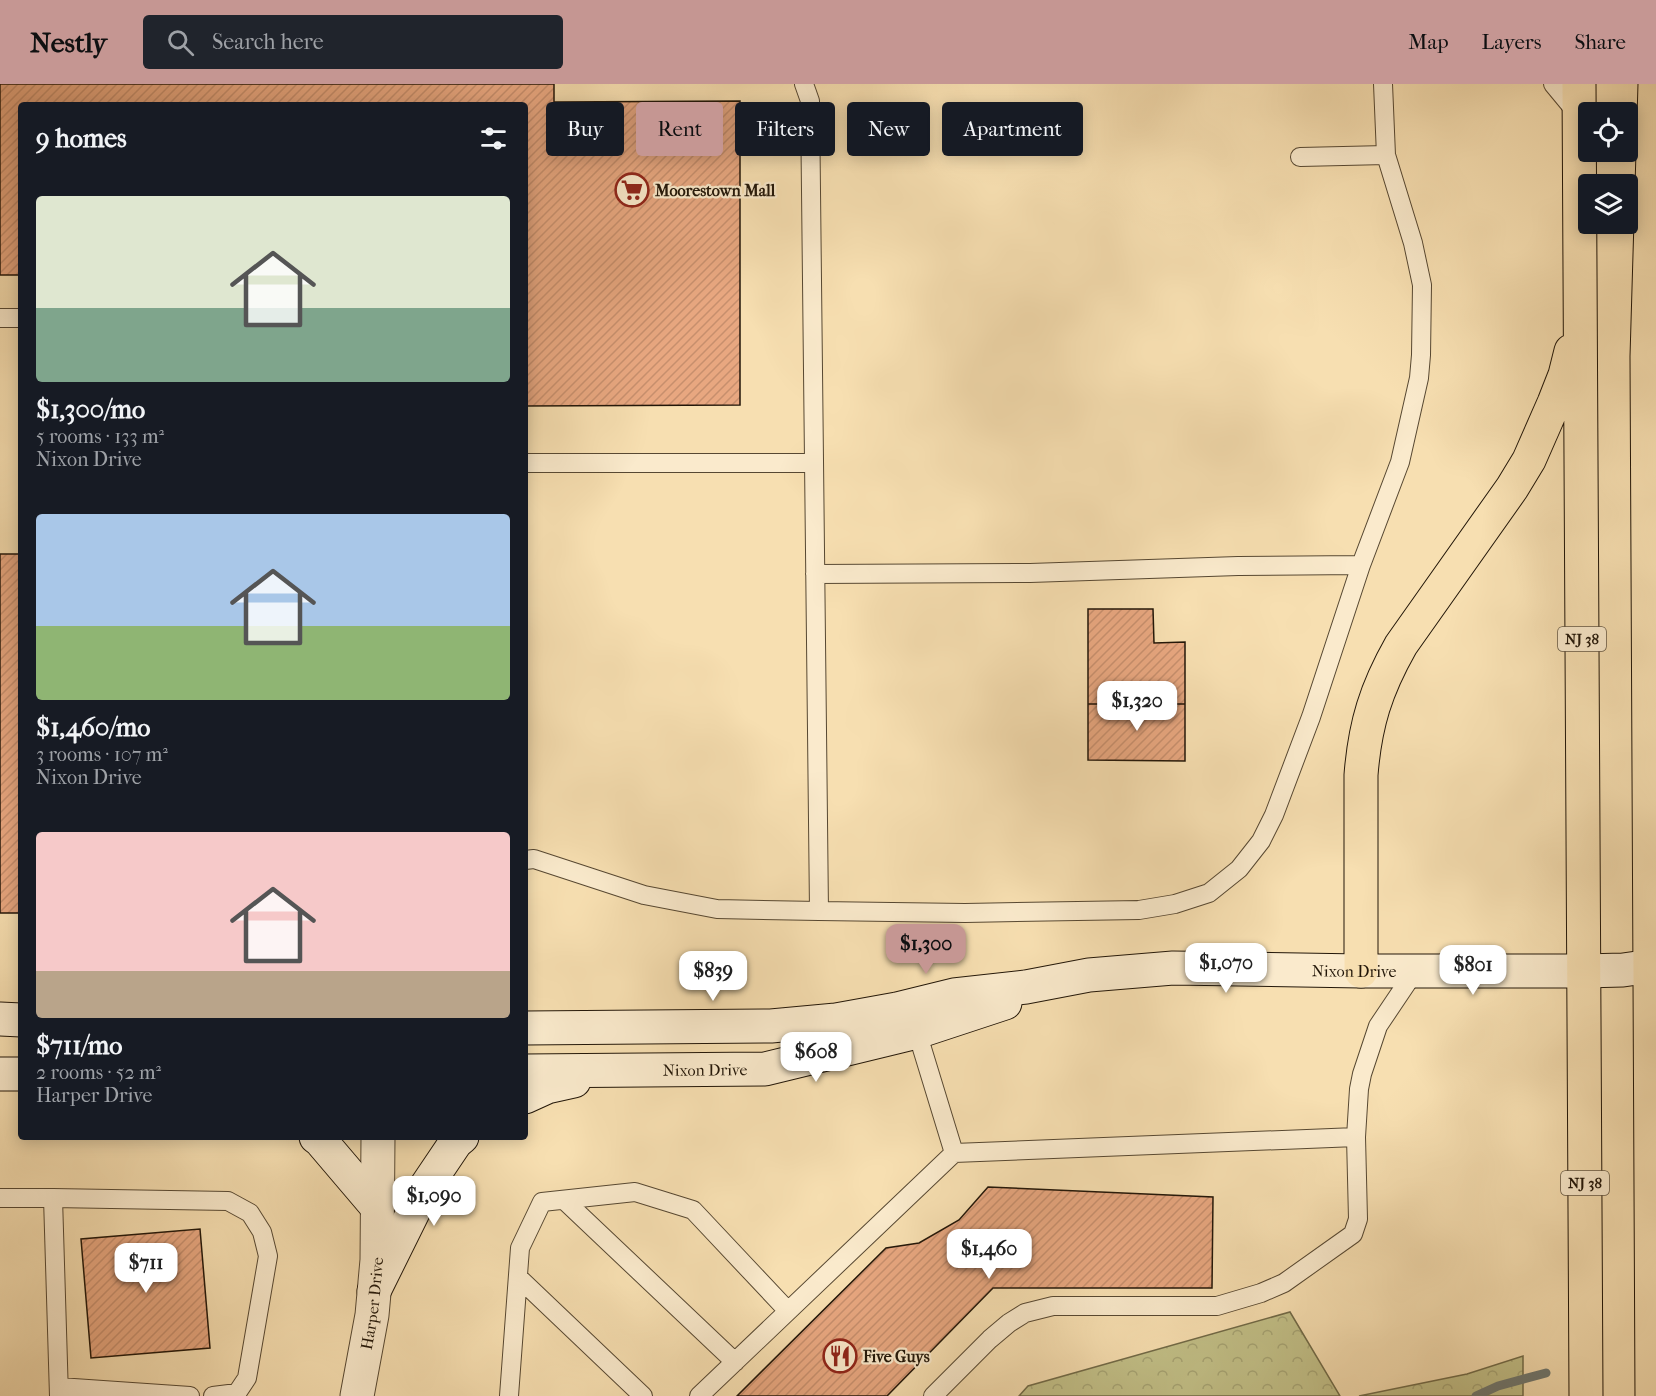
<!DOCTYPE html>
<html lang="en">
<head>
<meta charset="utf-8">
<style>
	:root { --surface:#171b24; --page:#20242c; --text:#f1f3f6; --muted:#9ea1a6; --accent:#c59692 }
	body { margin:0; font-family:"IM FELL French Canon",serif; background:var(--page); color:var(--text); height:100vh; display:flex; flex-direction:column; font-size:22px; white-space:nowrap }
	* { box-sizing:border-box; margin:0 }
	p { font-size:20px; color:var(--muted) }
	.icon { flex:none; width:33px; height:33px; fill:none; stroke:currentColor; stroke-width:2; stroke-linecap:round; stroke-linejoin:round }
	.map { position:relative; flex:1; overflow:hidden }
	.panel { position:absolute; left:18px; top:18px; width:510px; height:1038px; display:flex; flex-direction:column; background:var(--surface); border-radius:6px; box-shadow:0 3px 15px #0003 }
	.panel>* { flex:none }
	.banner { position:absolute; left:546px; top:18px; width:570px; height:54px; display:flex; gap:12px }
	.buttons { position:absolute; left:1578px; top:18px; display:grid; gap:12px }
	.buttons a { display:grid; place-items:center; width:60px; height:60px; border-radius:6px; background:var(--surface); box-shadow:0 3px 15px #0003; font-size:30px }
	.price { position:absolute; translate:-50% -51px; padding:0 14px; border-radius:12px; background:#fff; color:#222; font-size:20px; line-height:39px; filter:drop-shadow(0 2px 3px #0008) }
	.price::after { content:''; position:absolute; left:50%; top:36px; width:18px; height:14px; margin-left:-9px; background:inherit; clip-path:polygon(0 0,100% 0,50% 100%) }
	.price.selected { background:var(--accent); color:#111 }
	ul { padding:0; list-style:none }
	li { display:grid; align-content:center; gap:12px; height:318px; padding:0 18px }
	li span { display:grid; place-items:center; height:186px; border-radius:6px; color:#555 }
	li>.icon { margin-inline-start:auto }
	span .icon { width:108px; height:108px; fill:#fffc; stroke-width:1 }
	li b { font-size:26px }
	h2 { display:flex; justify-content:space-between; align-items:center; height:72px; padding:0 18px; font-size:26px }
	.chip { padding:0 21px; border-radius:6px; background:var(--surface); box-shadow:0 3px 15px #0003; font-size:21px; line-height:54px }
	.chip.selected { background:var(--accent); color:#111 }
	header { display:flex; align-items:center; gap:36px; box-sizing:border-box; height:84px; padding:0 30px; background:var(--accent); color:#111 }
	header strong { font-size:28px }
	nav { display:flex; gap:33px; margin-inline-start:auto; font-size:21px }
	.search { width:420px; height:54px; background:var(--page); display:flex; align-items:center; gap:15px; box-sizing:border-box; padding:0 21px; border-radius:6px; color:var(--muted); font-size:22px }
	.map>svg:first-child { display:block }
	.forest { fill:url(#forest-crowns); stroke:#726b48; stroke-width:1.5 }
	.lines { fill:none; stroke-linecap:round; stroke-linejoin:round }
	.stream { stroke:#6f7871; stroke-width:9 }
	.building { fill:url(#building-hatch); stroke:#221608; stroke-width:1.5 }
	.lane-casing { stroke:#574832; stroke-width:20 }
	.street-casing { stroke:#574832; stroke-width:35 }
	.secondary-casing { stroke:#221608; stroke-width:35 }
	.highway-casing { stroke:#221608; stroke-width:35 }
	.lane { stroke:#faeacc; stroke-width:18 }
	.street { stroke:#faeacc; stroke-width:33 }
	.secondary { stroke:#faeacc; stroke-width:33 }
	.highway { stroke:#f7dfb1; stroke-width:33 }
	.labels { text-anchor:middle; stroke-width:4.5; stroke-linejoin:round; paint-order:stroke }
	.shield { fill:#faeacc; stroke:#635643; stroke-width:1.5 }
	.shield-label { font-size:15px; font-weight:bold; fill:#221608 }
	.poi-label { font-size:16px; font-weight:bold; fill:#221608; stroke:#faeacc; text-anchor:start }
	.street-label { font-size:16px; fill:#221608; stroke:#faeacc }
</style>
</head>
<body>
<header>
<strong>Nestly</strong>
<div class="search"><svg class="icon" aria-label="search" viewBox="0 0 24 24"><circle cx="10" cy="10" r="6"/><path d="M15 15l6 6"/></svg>Search here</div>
<nav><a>Map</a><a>Layers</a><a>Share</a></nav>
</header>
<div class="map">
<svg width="1656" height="1312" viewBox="0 0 1656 1312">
	<defs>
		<pattern id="forest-crowns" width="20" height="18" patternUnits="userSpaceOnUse" patternTransform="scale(1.5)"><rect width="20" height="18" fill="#c2c088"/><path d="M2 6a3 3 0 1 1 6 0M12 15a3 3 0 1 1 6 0" fill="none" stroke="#a6a474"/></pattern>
		<pattern id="building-hatch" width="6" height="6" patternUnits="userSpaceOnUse" patternTransform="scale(1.5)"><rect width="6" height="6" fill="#e8a780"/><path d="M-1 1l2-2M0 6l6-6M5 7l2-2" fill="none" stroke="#c78f6d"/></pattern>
	</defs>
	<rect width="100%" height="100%" fill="#f7dfb1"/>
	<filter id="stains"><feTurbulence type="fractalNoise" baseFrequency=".00333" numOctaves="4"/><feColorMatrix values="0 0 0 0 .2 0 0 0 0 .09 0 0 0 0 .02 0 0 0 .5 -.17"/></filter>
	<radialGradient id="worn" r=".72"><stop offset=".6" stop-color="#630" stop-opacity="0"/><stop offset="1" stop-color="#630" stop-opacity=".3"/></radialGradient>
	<path class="forest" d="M1290,1228L1340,1312H1019L1028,1302Z
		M1523,1272V1312H1359L1467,1290Z"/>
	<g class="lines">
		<path class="stream" d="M1476,1312L1498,1302L1546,1289"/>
	</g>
	<path class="building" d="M0,0H554V18L740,17V321L525,322V21H21V191H0Z
		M0,470H21V829H0Z
		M1088,525H1153L1154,559L1185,558V620H1088Z
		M1088,620H1185V677L1088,676Z
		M988,1103L1213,1113L1212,1204H993L887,1312H737L886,1164L919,1159L959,1136Z
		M200,1145L210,1264L91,1274L81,1155Z"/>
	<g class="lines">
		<defs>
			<path id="lane" d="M804,0L810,17L819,827
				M1553,0L1577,29
				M1300,73L1386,71
				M0,234H21
				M525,379H814
				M815,490L1030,489L1238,482L1361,481
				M525,776L534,775L644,811L717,825L819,827L965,829L1139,826L1175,820L1209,809L1239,785L1261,757L1274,731L1311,633L1361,481L1400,378L1419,294L1421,271L1422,201L1413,159L1386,71L1383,0
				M917,948L954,1069
				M0,1114H53L59,1312
				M53,1114L228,1117L250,1129L262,1148L268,1172L247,1294L237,1309L213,1312
				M564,1116L735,1278
				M518,1193L643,1312
				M59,1303L190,1312
				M509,1312L520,1164L542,1118L635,1108L693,1126L788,1227
				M699,1312L954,1069L1356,1053
				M933,1312L990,1255L1009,1239L1025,1229L1053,1222H1217L1261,1209L1284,1199L1353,1150L1358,1135L1356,1053L1359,1005L1362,990L1378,942L1415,887"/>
			<g id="street">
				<path id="s1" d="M357,1312L372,1231L377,1176L378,1053"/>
			</g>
			<g id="secondary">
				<path d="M0,935L21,936"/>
				<path id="s2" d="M525,944L771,942L836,936L897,925L954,911L1026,903L1089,891L1173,884L1361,887H1584L1623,886L1651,882"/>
				<path id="s3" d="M525,987L765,985L917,948L1005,919"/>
				<path d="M0,990H21"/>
				<path d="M525,1013L547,1003L574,997"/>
				<path d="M316,1053L320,1056L377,1123"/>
				<path d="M374,1207L425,1104L456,1058L462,1053"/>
			</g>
			<path id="highway" d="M1579,0L1586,1312
				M1361,887V691C1365,640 1376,605 1401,561L1512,404L1529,376L1554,319L1565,291L1571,267
				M1652,1312L1647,273L1655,0"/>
		</defs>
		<use href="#lane" class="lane-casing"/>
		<use href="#street" class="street-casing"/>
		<use href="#secondary" class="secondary-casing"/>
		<use href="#highway" class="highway-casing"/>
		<use href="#lane" class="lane"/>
		<use href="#street" class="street"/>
		<use href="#secondary" class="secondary"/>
		<use href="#highway" class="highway"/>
	</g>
	<defs>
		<symbol id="supermarket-ring" viewBox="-11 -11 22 22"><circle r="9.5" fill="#faeacc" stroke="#8f2418" stroke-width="1.5"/><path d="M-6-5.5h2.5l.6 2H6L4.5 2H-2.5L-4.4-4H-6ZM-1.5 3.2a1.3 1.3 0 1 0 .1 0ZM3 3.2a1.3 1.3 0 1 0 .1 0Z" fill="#8f2418"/></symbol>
		<symbol id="restaurant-ring" viewBox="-11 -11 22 22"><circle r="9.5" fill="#faeacc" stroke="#8f2418" stroke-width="1.5"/><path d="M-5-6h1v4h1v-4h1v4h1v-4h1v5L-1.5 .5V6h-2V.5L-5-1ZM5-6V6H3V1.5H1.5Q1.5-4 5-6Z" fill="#8f2418"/></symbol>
	</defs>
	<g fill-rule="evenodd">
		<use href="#supermarket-ring" x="613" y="87" width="38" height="38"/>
		<use href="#restaurant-ring" x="821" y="1253" width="38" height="38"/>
	</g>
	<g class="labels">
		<g class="shield">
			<rect x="1558" y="543" width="48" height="24" rx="4.5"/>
			<rect x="1561" y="1087" width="48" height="24" rx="4.5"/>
		</g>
		<g class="shield-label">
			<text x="1582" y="560">NJ 38</text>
			<text x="1585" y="1104">NJ 38</text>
		</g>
		<g class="poi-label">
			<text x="655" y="112">Moorestown Mall</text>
			<text x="863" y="1278">Five Guys</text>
		</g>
		<g class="street-label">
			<text dy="6" stroke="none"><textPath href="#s2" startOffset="834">Nixon Drive</textPath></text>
			<text dy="6" stroke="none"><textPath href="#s3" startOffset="180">Nixon Drive</textPath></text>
			<text dy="6" stroke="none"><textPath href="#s1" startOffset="94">Harper Drive</textPath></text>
		</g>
	</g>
	<rect width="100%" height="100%" filter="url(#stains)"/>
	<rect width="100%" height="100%" fill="url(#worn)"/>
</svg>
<div class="buttons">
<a><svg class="icon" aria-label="locate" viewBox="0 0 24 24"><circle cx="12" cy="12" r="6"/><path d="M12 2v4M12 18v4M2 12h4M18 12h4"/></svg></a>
<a><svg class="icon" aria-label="layers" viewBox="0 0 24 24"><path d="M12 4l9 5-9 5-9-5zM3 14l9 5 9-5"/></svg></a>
</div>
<b class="price" style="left:1137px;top:648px">$1,320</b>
<b class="price selected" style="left:926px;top:891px">$1,300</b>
<b class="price" style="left:1226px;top:910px">$1,070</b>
<b class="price" style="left:1473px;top:912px">$801</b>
<b class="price" style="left:713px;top:918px">$839</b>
<b class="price" style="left:816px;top:999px">$608</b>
<b class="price" style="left:434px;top:1143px">$1,090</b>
<b class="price" style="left:989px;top:1196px">$1,460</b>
<b class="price" style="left:146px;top:1210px">$711</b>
<div class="banner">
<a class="chip">Buy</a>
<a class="chip selected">Rent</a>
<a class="chip">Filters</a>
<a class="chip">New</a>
<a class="chip">Apartment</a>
</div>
<section class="panel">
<h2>9 homes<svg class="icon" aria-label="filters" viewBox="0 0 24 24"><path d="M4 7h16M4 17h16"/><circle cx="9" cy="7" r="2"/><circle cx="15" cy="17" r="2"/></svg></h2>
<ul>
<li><span style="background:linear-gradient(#dfe7d0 60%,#7fa58c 0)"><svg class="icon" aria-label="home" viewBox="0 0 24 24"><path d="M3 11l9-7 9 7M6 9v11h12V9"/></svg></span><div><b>$1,300/mo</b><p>5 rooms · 133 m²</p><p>Nixon Drive</p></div></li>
<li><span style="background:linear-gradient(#a9c7e8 60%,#8fb573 0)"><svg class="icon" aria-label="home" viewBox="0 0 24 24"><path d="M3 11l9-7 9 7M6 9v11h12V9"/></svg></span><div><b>$1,460/mo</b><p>3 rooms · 107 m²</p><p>Nixon Drive</p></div></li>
<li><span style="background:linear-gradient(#f6c9c9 75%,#b9a48a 0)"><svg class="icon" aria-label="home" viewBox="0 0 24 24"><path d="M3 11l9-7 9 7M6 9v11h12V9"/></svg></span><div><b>$711/mo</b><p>2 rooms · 52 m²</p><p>Harper Drive</p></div></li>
</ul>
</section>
</div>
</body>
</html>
